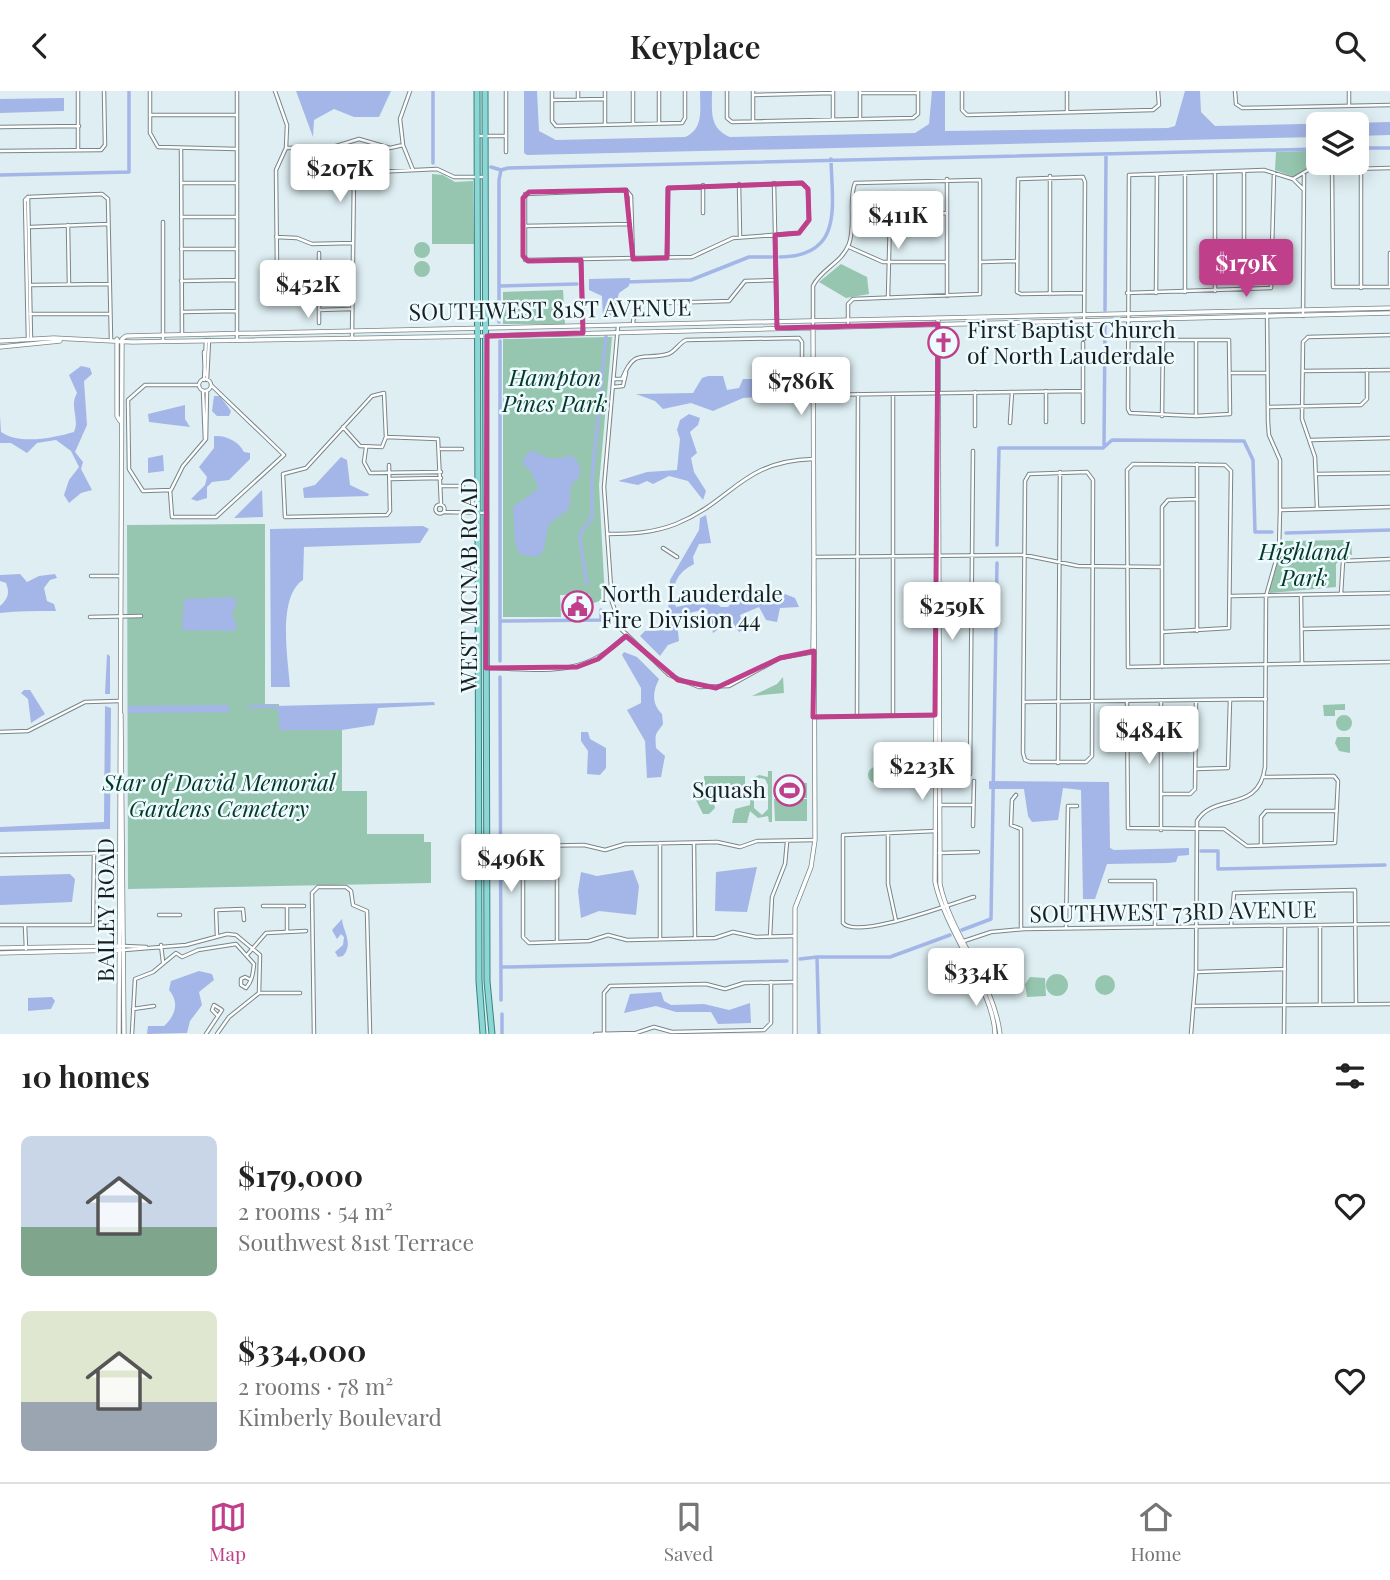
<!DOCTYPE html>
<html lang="en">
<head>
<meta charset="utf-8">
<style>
	:root { --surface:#fff; --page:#f2f2f2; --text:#222; --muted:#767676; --line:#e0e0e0; --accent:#bf3f8b }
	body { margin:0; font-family:"Playfair Display",serif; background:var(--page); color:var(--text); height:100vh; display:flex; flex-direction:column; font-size:26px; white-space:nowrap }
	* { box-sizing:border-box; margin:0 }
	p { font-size:23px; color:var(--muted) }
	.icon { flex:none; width:38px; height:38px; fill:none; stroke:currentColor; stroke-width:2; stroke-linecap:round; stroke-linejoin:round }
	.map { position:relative; height:943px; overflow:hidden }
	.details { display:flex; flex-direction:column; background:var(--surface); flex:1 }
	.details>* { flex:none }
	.tools { position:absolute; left:1306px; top:21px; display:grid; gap:14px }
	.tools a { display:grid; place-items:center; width:63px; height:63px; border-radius:10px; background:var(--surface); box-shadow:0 4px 18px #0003; font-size:35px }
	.price { position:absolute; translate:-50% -60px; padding:0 16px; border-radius:7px; background:#fff; color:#222; font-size:23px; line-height:46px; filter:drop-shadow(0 2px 4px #0008) }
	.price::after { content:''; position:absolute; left:50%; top:42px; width:21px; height:16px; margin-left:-10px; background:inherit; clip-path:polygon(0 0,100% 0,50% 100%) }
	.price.current { background:var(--accent); color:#fff }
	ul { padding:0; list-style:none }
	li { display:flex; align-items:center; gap:21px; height:175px; padding:0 21px }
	li span { display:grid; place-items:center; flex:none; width:196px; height:140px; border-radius:10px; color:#555 }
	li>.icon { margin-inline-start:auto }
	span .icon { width:84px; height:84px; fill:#fffc; stroke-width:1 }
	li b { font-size:30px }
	h2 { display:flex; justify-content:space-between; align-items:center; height:84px; padding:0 21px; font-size:30px }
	header { display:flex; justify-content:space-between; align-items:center; height:91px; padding:0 21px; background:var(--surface); font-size:32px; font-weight:600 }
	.tabs { display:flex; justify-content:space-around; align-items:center; height:98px; border-top:2px solid var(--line); background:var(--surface); font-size:19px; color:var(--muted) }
	.tabs a { display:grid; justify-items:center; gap:4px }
	.tabs .current { color:var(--accent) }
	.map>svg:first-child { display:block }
	.green { fill:#96c6af; fill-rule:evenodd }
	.water { fill:#a4b6e7 }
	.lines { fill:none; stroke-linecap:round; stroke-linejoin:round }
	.canal { stroke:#a4b6e7; stroke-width:3.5 }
	.minor-casing { stroke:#77868a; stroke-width:4.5 }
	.tertiary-casing { stroke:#77868a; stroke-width:5 }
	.primary-casing { stroke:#348481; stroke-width:7 }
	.minor { stroke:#fff; stroke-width:2.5 }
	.tertiary { stroke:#fff; stroke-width:3.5 }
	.primary { stroke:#8ed6d3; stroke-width:5 }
	.marked { fill:none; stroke:#bf3f8b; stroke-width:5; stroke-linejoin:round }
	.labels { text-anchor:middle; stroke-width:5; stroke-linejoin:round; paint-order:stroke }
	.street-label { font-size:23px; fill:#191f21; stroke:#eefbfe }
	.poi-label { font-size:23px; fill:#191f21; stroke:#eefbfe; text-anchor:start }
	.park-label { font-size:23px; font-style:italic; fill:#033826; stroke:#eefbfe }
</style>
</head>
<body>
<header><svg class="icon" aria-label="back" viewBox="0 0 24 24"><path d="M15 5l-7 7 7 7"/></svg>Keyplace<svg class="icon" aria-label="search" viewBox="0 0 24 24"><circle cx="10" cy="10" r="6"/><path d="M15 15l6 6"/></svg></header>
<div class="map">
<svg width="1390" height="943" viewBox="0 0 1390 943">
	<rect width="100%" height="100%" fill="#deeef2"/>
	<path class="green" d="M1308,60L1309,76L1294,86L1275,79L1276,61Z
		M432,83L443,84L455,91L473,90L474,153H432Z
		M414 159a8 8 0 1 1 16 0a8 8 0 1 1-16 0Z
		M414 178a8 8 0 1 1 16 0a8 8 0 1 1-16 0Z
		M841,173L867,186L869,203L846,207L819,191Z
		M563,199L565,233H503V201Z
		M612,246L599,394L605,508L594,512L589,503L560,504L561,526H503V248Z
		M265,433V613H279V639H342V700H367V743H424V751H431V792L128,798L127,434Z
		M1351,449L1352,464L1344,465L1336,473V496L1270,502C1266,484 1280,468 1282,450Z
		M783,586L784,602L752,605L777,593Z
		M1345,613V619H1335V625H1324L1323,614Z
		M1336 632a8 8 0 1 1 16 0a8 8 0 1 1-16 0Z
		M1337,646H1350V662L1339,660L1335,652Z
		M868 684a8 8 0 1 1 16 0a8 8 0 1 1-16 0Z
		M768,680H772V731H769L768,725L758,727L750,720L747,732H732L735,718L750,714L752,688L759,684L768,686ZM760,687L765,688L768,694V718L762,724L754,717V692Z
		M704,685H745V705L712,704L715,717L709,723H703L696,709L705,704Z
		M784,691L807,692V707H784Z
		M774,708H807V730H775Z
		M1046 894a11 11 0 1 1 22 0a11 11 0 1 1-22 0Z
		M1095 894a10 10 0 1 1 20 0a10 10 0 1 1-20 0Z
		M1030,886L1045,887L1046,905L1027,906L1025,893Z"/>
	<path class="water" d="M296,0H391L379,26H354L334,18L314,29L313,46Z
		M524,0H537L539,40L556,49L685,46C704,38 700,18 700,0H712C712,21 709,37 730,46L915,42L929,33L932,0H945V40L1168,37L1175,35L1185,0H1200L1201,21L1215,35L1390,31V44L1356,45V33H1318V46L527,64L524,62Z
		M64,7V20L0,22V8Z
		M630,187L629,195L619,202L612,227L603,228L602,205L589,199V188Z
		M81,275L90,277L92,283L84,290L87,334L75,361L83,371L81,378L92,399L81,402L69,412L64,404L69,389L79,376L71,360L56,349L37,352L27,362L11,352H0V325L1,341C20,354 53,347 74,341C80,328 69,316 77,302L69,284Z
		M708,285H723L727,299L739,297L743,288H803L804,295L799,302L783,304L776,312L763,311L759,306L743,307L713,320L691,312L663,318L655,310L636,303L693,302L702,287Z
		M214,305H220L231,320L229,325H217L212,320Z
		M185,314V328L190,336L149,331L148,323Z
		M689,323L700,327L698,334L690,341L697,362L691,367L694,381L706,400L703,409L688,390L669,385L653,393L647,390L638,394L618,390L647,381L677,379L680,348L677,339L680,329Z
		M214,345C225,344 239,350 244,361L250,362V368L229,389L212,391L207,396V407L197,410L191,408L205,394L207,386L199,376L214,357Z
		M533,359C548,370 556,369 572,364L579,373L580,385L571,394L569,418L549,433C542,450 552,473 520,463L515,452L513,416L539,397L530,379L522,373L526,364Z
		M163,364L164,380L148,382V367Z
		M341,366L347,369L350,394L369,403L368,405L304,407L303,397L315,394Z
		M262,399L263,426L234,427Z
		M706,424L711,452L699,453L693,466L694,473C676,482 670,496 676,516L711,509L721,516H728L737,505L746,503L767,508L785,503L795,507L799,516L780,517L777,531L766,529L759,516L740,524L744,538L739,541L731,529L713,542L707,518L680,524L677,531L679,550L668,554L660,565L640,545L645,540L667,539L670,489L699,439L700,427Z
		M423,435L429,438L420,452L304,456L303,489C277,506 288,568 290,596H271L270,438Z
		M20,483L27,491L39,485L55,483L57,487L50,489L44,497L47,510L54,513L56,520C36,520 18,520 0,522V515C8,508 10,502 6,492L0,490V484Z
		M233,506L237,511L232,523L237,535L235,540L182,539L184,508Z
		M624,561L637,566L659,588C652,602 652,613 662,623L663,633C655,645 655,641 656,657L665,665L661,686L647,687L645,650L627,619L641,612V597L622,564Z
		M107,563L110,565V603H105Z
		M24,599H30L45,623L31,632L28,608L21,602Z
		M434,611L435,614L378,617L374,634L342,639H279V622L274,615Z
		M228,614L230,618L227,621L128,622V615Z
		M105,615L111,617L110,738L0,741V736L104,731Z
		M581,641H588L590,648L606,657V677L600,684L587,683L588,660L581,650Z
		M989,690L1109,691L1110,757L1114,759L1189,757V764L1178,765L1176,771L1168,772L1107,773L1095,808H1083L1081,699L1063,697L1058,729L1032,731L1028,725L1024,698H989Z
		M757,776L747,821L715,820L716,781Z
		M633,779L639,795L636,824L599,820L581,827L578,800L581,781L597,785Z
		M70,783L75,788L72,811L0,814V785Z
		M342,828C343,841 354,852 343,865L338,866L335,861L343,854L344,846L341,843L337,848L332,839Z
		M199,880L212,883L214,889L199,901L202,914L190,930L187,942L147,943L148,935H164C175,925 180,912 169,899L171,890Z
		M661,901L664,910L671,914L704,913L729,919L750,912L751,932L718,933L711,921H676L656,915L624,922L630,903Z
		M52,906L55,910L51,918L28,920V907Z"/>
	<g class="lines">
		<path class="canal" d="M1356,57H1390
			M433,72V0
			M491,76L501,79
			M0,84L129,81V0
			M780,166C844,165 832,115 831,68
			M625,191L691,189L749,166H772
			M499,195L577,193
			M1105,219L1106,63
			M499,231V89L501,79L508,77L1318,58
			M500,250V570
			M1104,354L1105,234
			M1286,442L1390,439
			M997,454L999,357H1103L1112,349L1244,350L1253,369L1255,441H1272
			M587,493L580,450L581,441L592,427V387L606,246
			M501,530L601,529V519
			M500,586L501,909
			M250,616L274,615
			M1201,760H1218V778L1385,774
			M962,839L991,828L997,472
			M817,866H890L950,844
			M800,868L817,866L819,943
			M503,876L787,870
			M502,943V923"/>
		<defs>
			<path id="minor" d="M78,0V59
				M150,0V42L158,56L237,58
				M237,0V249
				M275,0L287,34L286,57L276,79L277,179L286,186
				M410,0L400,28L403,54L413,79
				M506,0V61
				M552,0V30L556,35L682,32L685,27V0
				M578,0V8
				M605,0V34
				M633,0V33
				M659,0V33
				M727,0V27L732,31L913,27L918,23V0
				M753,0V30
				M833,0V28
				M860,0V28
				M962,0V19L967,24L1153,19L1159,14L1158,0
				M1067,0V21
				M1235,0L1236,13L1242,17L1390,14
				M1349,0V14
				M860,2H918
				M753,4L833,2
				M552,9L605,8
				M150,24H237
				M0,36L79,35
				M478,45H506
				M286,57L333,56L359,48L390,57L403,54
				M181,58L182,244
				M0,60L101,59L105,54L104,0
				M1332,78L1333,196H1390
				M1361,78V197
				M1185,82V201
				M1293,88L1308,79L1390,77
				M181,92H237
				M774,92L777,236
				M739,93L740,145
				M703,94V122
				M28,106L102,103L108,108L111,248
				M28,106L25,109L28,249
				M28,106L31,249
				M181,126H237
				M68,134L69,194
				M523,135L632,133
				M31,136L108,133
				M276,146L297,147L312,153L352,152
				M849,156L883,171H947
				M181,158H237
				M319,162V232
				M633,168L631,105L626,99L525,103V169L692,166L733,147L799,142L809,129L808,98L802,92L668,97L667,167
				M581,169L583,242
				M982,171L1016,170
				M319,175L351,174
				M181,190L237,189
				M32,194L110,193
				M1390,196V162
				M1244,199V80
				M1215,200V81
				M1127,202L1271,197L1274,82
				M1156,202L1157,83
				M1050,203V85
				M947,205V88
				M888,207L890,126L947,122
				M319,219L351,218
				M182,221L237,220
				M30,223H110
				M1303,225L1304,84
				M633,233L635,213L729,210L745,190L776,189
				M618,235L604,396L612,511L622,539L669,584L699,596L729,595L780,567L814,561
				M813,236V195C821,178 842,172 849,153C856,133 848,110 855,92L980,89V203L853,208L848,213V235
				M352,246L354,82L437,78L454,86H486
				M1084,248L1085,91L1083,86L1018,88L1017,201L1021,203L1084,202
				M1128,249H1229L1230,323L1196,325L1130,322L1128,318L1129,84L1264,79L1293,88L1303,98
				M1196,249V325
				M163,250V131
				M204,261L205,284
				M1303,280L1390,279
				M1232,282H1267
				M614,288H622C635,256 642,270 668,263C675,261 679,252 686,249L799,247L802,251V272
				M199 294a6 6 0 1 1 12 0a6 6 0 1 1-12 0Z
				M204,289L206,249
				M207,289L209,249
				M199,294H145L128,309L129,378L143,400L171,399L183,375L206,348L207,300
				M613,296L623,295L626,282
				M203,300L205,349
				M1046,300V331
				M813,304L1083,300
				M1268,316L1361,314L1367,308V279
				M1162,325L1163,249
				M1083,331V252
				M1010,332L1012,301
				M975,335V301
				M343,336L360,355L382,356L386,346L384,302L372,305L306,377L283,383L285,426L387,424L390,420L389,374
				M386,346L438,348L441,413
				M1311,349L1390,347
				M366,357L364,371L370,382L441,381
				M441,358H462
				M1197,373V540
				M1087,381L1093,389L1092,665L1086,671H1030L1025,669L1023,662L1025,390L1029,383Z
				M1316,383L1390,382
				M390,388L441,387
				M442,395H463
				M170,399L172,426H216L284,364L211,294
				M435.5 418a4.5 4.5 0 1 1 9 0a4.5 4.5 0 1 1-9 0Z
				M1317,417L1315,366L1302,328L1303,251L1308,246L1390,244
				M1281,419L1390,416
				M444,421L487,422
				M607,443C631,443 653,442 676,433C733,410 741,370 813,368
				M663,457L677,466
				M814,466L1024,464L1078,475L1162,476
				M91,485H120
				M1341,503L1343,470L1390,468
				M1301,504L1302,573
				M1231,505L1390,502
				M90,526L141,525
				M1302,538L1390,536
				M1162,541L1229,537L1231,380L1225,374L1133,373L1127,379L1128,576L1390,571
				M1162,576V416L1168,409L1196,408
				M486,577C543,578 582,588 626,545
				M1024,611L1266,608
				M1127,611L1128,737L1224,738L1247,755L1335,752L1338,690L1334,685L1264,686
				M857,625L858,303
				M893,625V303
				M813,626L936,624
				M0,641L28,640L85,611L119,610
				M1058,672L1060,381
				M1196,678L1228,677L1230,609
				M938,683H970L973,360
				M1161,703H1190L1195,698L1196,609
				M1016,704L1012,709L1011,734L1021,738V838
				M939,714H973
				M973,735L974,690
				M1161,739V610
				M936,740L843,744V832C857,849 952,812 974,806
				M888,743V793L896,830
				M660,752V847
				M694,752L695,846
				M1261,754V726L1266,720H1337
				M557,755V849
				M939,762L978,761
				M0,764L119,762
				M1110,790H1155V835
				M263,815H304
				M287,816V840
				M159,824H180
				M0,834H93L94,762
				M25,834L26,858
				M1231,835L1234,802L1355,799L1356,913
				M1066,837L1068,715H1077
				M217,845L216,819L243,818L244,829
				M794,845L756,846L733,841L715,847L627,849L608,844L589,850L529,852L523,846V761L528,755L584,754L605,759L625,753L717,751L740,756L757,750L815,749
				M770,846L772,806L785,773L787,751
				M961,851L991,841L1024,838L1390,833
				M161,854L163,871
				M124,855L146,856
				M124,859L186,854L227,843L236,844L260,864L259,902L229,926L217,943
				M247,864L266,842L306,840
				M1197,881L1285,878
				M259,902H300
				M1320,914V835
				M1194,915L1390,913
				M133,918L154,915
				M132,943L135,888L153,881L176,862L182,866L198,859L236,853L254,873C253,883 252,890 246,897L241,894V888L245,886L251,889
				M206,943L222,919L214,914L212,919L217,924
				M314,943L312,802L318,796H346L351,800L353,814L367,820L370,943
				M595,943L636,942L654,936L672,941L764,939L771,932V891
				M604,943V902L610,895L706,893L725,898L744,892L794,891
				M1191,943L1196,881L1197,730C1214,701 1259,723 1265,676L1266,505L1279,459L1280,419V369L1269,344L1268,331L1267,220
				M1284,943L1285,835"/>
			<path id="tertiary" d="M938,227L940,793C951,845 994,890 1000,943
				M938,233L935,791C945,839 994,900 995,943
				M117,248V325L120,330
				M122,248L126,245L1390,217
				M0,250L54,247L132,251L487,245L1390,222
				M0,256L60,250
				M813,559L814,466
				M121,623L124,943
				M0,857L120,855
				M0,862L120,859
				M119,943L122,248
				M795,943V817L811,776L815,749L813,236"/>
			<path id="primary" d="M477,0L479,890L483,943
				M485,0L487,890L492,943"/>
		</defs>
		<use href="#minor" class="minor-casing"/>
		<use href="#tertiary" class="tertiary-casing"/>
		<use href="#primary" class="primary-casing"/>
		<use href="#minor" class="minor"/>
		<use href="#tertiary" class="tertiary"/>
		<use href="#primary" class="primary"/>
	</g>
	<path class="marked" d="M802,92L808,98L809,129L799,142L775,144L777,237L938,233L935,624L813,626L814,560L780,567L716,597L678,589L626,545L598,568L577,576L486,577L487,245L583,242L581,169L528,170L523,165V107L529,101L626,99L633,168L667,167L668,97Z"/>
	<defs>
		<symbol id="church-ring" viewBox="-11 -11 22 22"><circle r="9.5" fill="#eefbfe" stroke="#bf3f8b" stroke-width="1.5"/><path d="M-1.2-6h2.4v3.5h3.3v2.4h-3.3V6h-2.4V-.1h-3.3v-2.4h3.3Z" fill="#bf3f8b"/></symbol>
		<symbol id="civic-ring" viewBox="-11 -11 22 22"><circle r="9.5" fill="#eefbfe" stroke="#bf3f8b" stroke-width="1.5"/><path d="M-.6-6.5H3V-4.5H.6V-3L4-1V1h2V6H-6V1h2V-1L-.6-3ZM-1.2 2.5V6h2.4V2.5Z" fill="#bf3f8b"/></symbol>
		<symbol id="stadium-ring" viewBox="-11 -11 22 22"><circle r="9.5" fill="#eefbfe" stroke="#bf3f8b" stroke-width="1.5"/><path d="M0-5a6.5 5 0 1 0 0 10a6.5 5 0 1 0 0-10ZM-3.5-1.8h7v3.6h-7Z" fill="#bf3f8b"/></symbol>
	</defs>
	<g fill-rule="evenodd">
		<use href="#church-ring" x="926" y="234" width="35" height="35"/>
		<use href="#civic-ring" x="560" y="498" width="35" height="35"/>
		<use href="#stadium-ring" x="772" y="682" width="35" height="35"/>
	</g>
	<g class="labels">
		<g class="street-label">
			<text transform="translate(550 219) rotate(-1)" y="8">SOUTHWEST 81ST AVENUE</text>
			<text transform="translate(469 494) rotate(-90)" y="8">WEST MCNAB ROAD</text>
			<text transform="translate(106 819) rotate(-90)" y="8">BAILEY ROAD</text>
			<text transform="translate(1173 821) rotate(-1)" y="8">SOUTHWEST 73RD AVENUE</text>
		</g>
		<g class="poi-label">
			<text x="967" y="247">First Baptist Church<tspan x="967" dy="26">of North Lauderdale</tspan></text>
			<text x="601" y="511">North Lauderdale<tspan x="601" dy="26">Fire Division 44</tspan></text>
			<text x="766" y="707" text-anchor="end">Squash</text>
		</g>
		<g class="park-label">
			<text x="555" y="295">Hampton<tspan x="555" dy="26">Pines Park</tspan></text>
			<text x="1304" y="469">Highland<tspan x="1304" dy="26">Park</tspan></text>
			<text x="219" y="700">Star of David Memorial<tspan x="219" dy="26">Gardens Cemetery</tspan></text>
		</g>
	</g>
</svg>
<div class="tools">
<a><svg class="icon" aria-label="layers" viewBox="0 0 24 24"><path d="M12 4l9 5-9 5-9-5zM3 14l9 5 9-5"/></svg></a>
</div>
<b class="price" style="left:340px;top:113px">$207K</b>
<b class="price" style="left:898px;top:160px">$411K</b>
<b class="price current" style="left:1246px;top:208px">$179K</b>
<b class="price" style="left:308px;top:229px">$452K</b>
<b class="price" style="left:801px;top:326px">$786K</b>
<b class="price" style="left:952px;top:551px">$259K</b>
<b class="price" style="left:1149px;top:675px">$484K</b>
<b class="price" style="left:922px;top:711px">$223K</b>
<b class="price" style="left:511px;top:803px">$496K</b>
<b class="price" style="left:976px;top:917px">$334K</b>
</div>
<section class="details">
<h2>10 homes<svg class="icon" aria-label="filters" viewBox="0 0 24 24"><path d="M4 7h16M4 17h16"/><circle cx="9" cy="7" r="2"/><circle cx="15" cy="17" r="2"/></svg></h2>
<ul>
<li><span style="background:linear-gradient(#c9d6e8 65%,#7fa58c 0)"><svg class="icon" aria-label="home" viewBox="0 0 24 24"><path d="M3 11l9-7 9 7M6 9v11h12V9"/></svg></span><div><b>$179,000</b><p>2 rooms · 54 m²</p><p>Southwest 81st Terrace</p></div><svg class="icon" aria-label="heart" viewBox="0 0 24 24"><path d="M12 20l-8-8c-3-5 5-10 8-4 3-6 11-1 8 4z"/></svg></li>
<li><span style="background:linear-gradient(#dfe7d0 65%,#9aa5b1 0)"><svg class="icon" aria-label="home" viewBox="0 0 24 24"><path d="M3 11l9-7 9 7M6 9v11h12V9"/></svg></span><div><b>$334,000</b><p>2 rooms · 78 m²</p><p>Kimberly Boulevard</p></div><svg class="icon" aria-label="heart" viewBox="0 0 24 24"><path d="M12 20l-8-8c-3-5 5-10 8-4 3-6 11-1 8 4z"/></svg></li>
</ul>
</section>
<nav class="tabs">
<a class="current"><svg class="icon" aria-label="map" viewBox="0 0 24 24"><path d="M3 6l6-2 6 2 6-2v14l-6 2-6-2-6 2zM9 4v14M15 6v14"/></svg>Map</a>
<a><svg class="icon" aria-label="saved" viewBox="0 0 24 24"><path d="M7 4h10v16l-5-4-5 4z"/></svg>Saved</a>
<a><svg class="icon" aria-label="home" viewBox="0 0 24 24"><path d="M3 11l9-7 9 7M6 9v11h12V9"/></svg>Home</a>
</nav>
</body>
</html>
